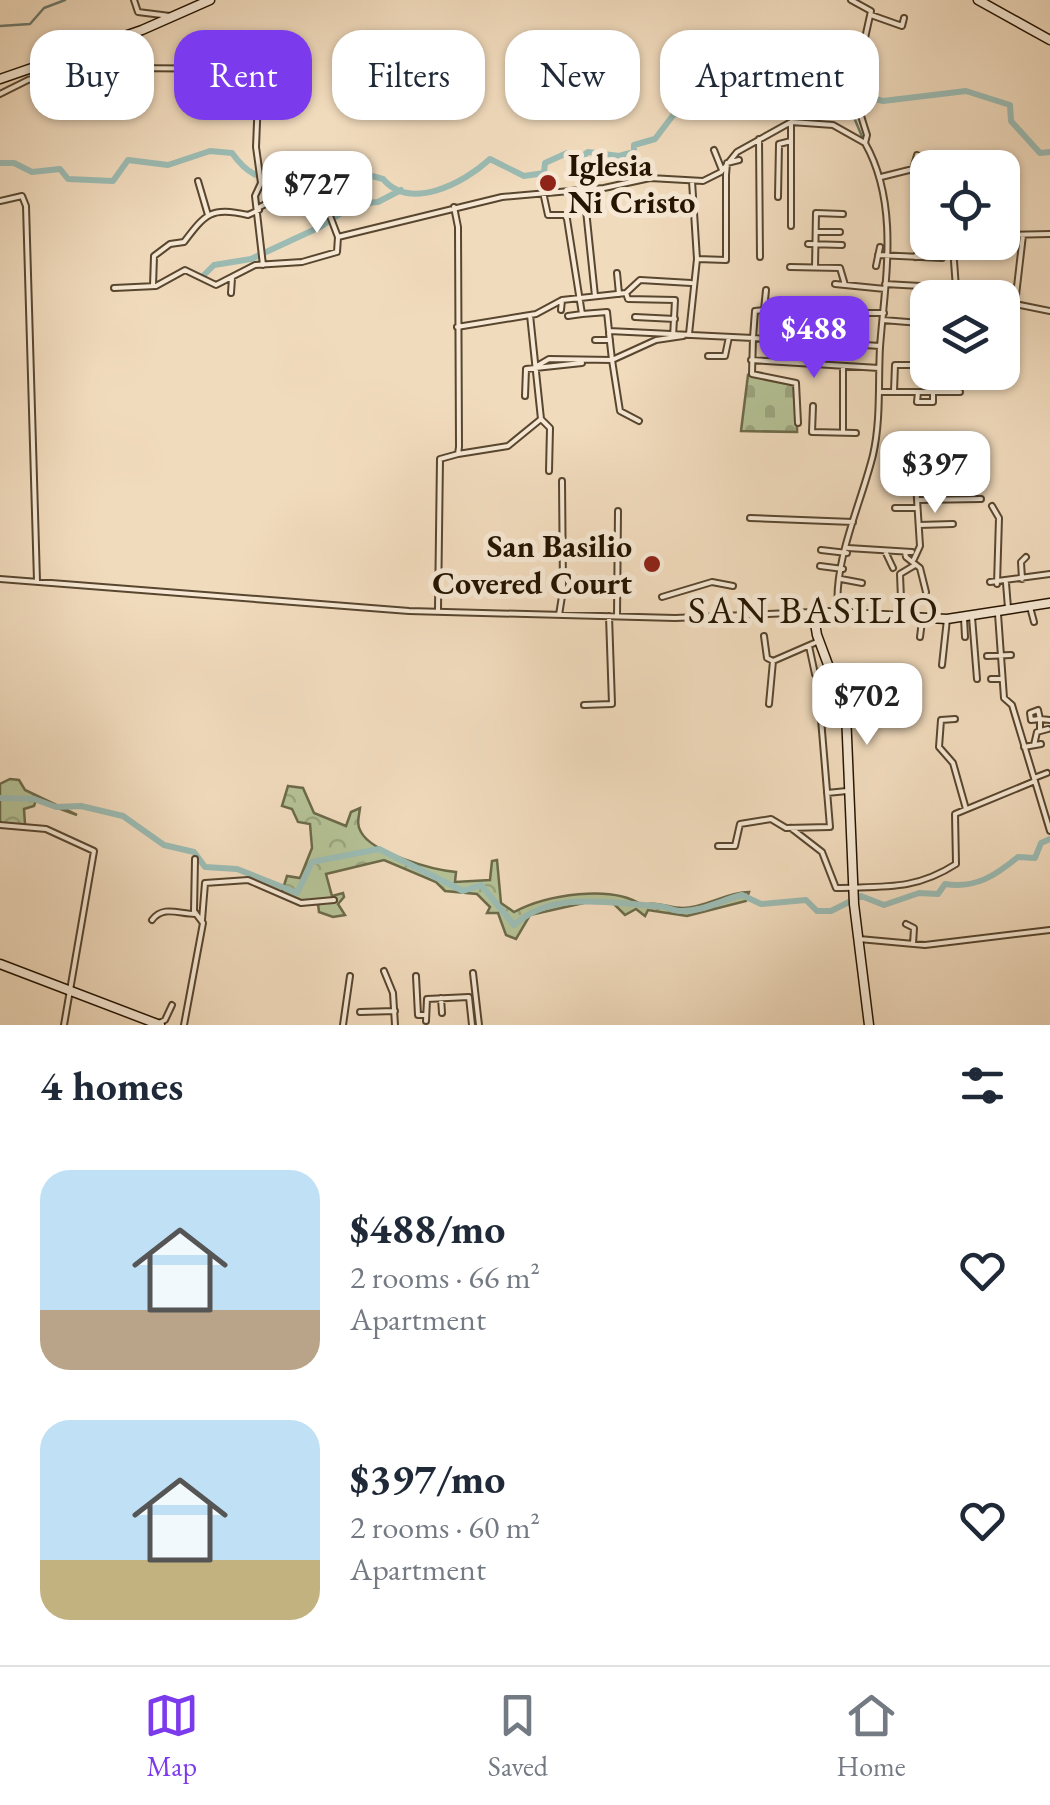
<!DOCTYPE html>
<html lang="en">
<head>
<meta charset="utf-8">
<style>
	:root { --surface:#fff; --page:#f2f2f3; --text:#1f2937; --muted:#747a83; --line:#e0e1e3; --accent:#7c3aed }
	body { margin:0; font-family:"EB Garamond",serif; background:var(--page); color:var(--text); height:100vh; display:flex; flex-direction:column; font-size:38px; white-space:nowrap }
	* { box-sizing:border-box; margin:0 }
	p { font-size:32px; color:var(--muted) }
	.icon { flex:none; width:55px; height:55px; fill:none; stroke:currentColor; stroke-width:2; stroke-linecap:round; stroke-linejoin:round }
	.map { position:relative; height:1025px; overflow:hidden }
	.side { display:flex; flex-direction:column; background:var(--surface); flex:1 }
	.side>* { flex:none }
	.hud { position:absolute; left:30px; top:30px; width:990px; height:90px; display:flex; gap:20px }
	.fabs { position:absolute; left:910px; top:150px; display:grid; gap:20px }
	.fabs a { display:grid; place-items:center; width:110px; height:110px; border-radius:20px; background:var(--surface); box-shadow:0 2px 8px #0004; font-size:50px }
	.price { position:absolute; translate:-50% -85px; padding:0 22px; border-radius:20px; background:#fff; color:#222; font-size:32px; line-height:65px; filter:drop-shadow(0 2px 5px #0008) }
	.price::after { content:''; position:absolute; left:50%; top:60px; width:30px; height:22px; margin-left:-15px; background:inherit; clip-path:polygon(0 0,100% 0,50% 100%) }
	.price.on { background:var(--accent); color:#fff }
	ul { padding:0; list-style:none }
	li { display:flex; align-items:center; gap:30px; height:250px; padding:0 40px }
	li span { display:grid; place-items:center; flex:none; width:280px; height:200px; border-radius:30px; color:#555 }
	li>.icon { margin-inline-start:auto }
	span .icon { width:120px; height:120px; fill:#fffc; stroke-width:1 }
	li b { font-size:42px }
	h2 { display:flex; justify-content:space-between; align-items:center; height:120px; padding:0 40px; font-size:42px }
	.chip { padding:0 35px; border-radius:30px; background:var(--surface); box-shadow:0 2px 8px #0004; font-size:35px; line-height:90px }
	.chip.on { background:var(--accent); color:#fff }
	.menu { display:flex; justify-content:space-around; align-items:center; height:140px; border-top:2px solid var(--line); background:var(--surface); font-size:28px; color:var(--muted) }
	.menu a { display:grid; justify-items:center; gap:5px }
	.menu .on { color:var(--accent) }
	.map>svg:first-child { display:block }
	.forest { fill:url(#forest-crowns); stroke:#6c6a4a; stroke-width:2.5 }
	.cemetery { fill:url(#cemetery-stones); stroke:#6c6a4a; stroke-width:2.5 }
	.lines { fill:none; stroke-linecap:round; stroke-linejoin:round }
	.stream { stroke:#6c786b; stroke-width:2.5 }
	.river { stroke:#9bbbb3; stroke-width:6 }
	.street-casing { stroke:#58462f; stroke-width:8 }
	.secondary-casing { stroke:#251400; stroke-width:11 }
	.street { stroke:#f6e8d4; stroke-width:4 }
	.secondary { stroke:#f6e8d4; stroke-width:8 }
	.poi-dot { fill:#8f2418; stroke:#f6e8d4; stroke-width:4 }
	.labels { text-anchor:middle; stroke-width:10; stroke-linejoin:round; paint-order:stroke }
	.poi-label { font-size:32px; font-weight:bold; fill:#251400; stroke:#f6e8d4; text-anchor:start }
	.quarter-label { font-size:38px; letter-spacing:2.5px; fill:#251400; stroke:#f6e8d4 }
</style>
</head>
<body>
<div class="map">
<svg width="1050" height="1025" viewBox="0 0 1050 1025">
	<defs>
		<pattern id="forest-crowns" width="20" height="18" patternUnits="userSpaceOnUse" patternTransform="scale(2.5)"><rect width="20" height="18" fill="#b4c195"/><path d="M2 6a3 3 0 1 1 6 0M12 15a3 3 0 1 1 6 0" fill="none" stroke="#9ba57f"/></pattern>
		<pattern id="cemetery-stones" width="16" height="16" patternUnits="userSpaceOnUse" patternTransform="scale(2.5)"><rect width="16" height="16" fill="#b4c195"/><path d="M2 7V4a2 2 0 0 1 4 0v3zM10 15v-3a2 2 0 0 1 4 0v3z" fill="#9ba57f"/></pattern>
	</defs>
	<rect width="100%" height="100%" fill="#f1dbbd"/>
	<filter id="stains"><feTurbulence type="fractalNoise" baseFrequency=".002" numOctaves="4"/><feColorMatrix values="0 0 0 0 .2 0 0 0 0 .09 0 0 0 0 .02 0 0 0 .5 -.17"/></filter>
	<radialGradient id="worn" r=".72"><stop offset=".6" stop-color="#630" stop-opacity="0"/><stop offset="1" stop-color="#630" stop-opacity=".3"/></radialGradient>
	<path class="forest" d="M10,779L19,780L25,790L77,815L36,800L34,806L24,809L25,824L0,825V784Z
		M288,786L303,788L314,813L346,826L351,812L360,808C359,816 356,825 361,832C372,853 433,870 456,872L455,882L490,880L492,861L497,860L501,903L514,912C546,895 611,884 642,905C660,901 667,908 683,908C705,908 726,892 749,892L746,901L687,916L648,910L645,916L636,909L625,915L613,903L588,902L530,915L516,939L506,935L498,913H487L490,907L477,894L445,891L436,882L384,860L326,874L332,896L343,893L344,897L338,904L345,915L333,917L319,912L318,904H298L281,895L287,876L300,878L312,848L310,824L298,822L292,809L282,806Z"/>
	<path class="cemetery" d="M748,375L797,385V432L741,431Z"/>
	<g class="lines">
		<path class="stream" d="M0,26L30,24L44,8L65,0
			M843,91L863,139"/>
		<path class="river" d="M0,163H14L32,172L60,169L68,179L113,181L128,160L168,165L210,151L232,153C253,182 263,176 295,180L304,171L337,174L350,170L383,179C410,211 463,184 490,159L524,176L544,173L545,163L567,153L580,158L588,152L619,156L634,152V145L655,139L674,114L768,117L810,95L843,91L883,101L966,91L1010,105L1011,121L1040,153L1050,152
			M203,276L214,265L251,259L320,227L355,204L378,202L401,190
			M0,798L34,799L56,807L81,806L123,816L164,845L194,852L205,867L237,869L297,893L312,862L379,849L463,891L481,885L514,925C554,889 611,904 658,906C666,906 673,911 681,911C701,912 722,900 742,895L761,904L806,900L817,911H831L861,896L884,905L919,893L938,894L945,884C976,889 996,875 1018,857L1035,858L1041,843L1050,839"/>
		<defs>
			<path id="street" d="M134,0L138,12L170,16
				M851,0L871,11L863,47L845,65L867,135L865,143
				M871,15L902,26L904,18
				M777,84L816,69L845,70
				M851,89L870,88
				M0,94L28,80L120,51L122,68L252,69L258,98L256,147L261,183L255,196L263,265
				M116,102L122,68
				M759,139L760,257
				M714,150L722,170
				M881,177L913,169L917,155
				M198,181L208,215
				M584,191L595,296
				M543,192L548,215H565L567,219L582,314L607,312L609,331L753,338L755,311L764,310L766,290
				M778,197L779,144L791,141
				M0,201L22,196L26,206L37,581
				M791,226V122
				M816,232H840
				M1002,235L1050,234
				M338,237L502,197L604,188L650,178L703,181L721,172L737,152L791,122L833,125L865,143C900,205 885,280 880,347C878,383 881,420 873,455C861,504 833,561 838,612
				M808,244L842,245
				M878,255L942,258L944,242
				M915,257L922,249L925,226
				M697,259L726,260V175L727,163L739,160
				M876,266L880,247
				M790,267L840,268L845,285
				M815,267L816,213L843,214
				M617,273L619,294
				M835,284L885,289
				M885,284L956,288L954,261
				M153,286L154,256L170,244L184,242C206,213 211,207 248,215L259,210
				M114,288L156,286L185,270L216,285L255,265L302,262L337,252L338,237L319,187L302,192L296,188L258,208
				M231,293L232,278
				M626,293L640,280L691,283
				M1015,304L1023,235
				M858,307L865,313H884
				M561,310L562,300
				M1002,310L1015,304L1050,311
				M818,311L832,312V328
				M568,316L582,314
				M635,317L675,319
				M883,320L920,323V364
				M798,325L859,329L858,343
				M457,327L536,314L562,300L626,293L628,299L675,300L673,337
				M689,334L697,259L692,181
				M595,340H610
				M708,356H725L729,337
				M751,360L879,368
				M537,366L549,359L612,360L609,333
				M843,367V432
				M894,391L895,365H928
				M879,392H960
				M918,392L917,402H933V391
				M525,396L526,369L582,363
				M813,406L812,432L856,433
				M541,419L550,428L549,471
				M639,421L620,411L612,360L656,340L683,336
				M798,423L796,383L752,374L753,338L880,346
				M914,452L920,546L914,559
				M458,454L508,446L541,419L530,315
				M917,500L981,499
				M992,506L999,518L997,584
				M895,508H917
				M750,518L853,522
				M919,525L953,524
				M848,548L912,552
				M821,550L847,553
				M885,551L893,568
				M905,552L906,557L920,568L926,592
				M820,566L843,569
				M0,579L409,611L675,618L813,612
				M841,579L862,583
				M1022,579L1021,562L1026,557
				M990,582L1050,574
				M1006,583L1008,608
				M662,597L712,582L733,586
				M901,599L900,574L915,565
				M1030,607L1034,622
				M438,609L440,459L458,454L459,447L458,227L454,207
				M998,614L1004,698L1012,705L1050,831
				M559,615L563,590L562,481
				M617,616L618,511
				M972,617L977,679
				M964,618L965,637
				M764,636L767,658L773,661
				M920,637L922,621
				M809,646L815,674L830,668
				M987,656L1011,655
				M942,665L947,619
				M991,679H1002
				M769,704L773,661L819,641
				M584,705L612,704L609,616
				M955,719L941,720L939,747L953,763L966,809
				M1040,730V719L1031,720L1030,713L1038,710L1040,719L1050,720
				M1034,745L1037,732L1048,729
				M1024,747L1041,744
				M1034,778L1047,773
				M827,793L847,791
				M0,825L46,829L94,851L64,1025
				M791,828L822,852L836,888C883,886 914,891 956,864L955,814L1035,781
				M718,846H735L740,824L771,819L786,828L830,827L819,695
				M152,920C163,905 179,914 195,914
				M202,920L205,883L248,880L301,903L334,900
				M906,924L914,928L913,944
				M859,939L925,945L1050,930
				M384,971L393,993L395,1025
				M473,973L479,1025
				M416,976L418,1015H426
				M441,998L442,1013
				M360,1012L395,1011
				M426,1021L427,999L469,997L472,1025
				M159,1023L165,1020L172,1005
				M184,1025L203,923L194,911L195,859
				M343,1025L350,976"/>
			<path id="secondary" d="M978,0L1050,40
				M0,79L142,30L210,0
				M0,964L160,1025
				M869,1025L854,904L846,713L817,635L813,612L947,619L1050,603"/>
		</defs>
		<use href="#street" class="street-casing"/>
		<use href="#secondary" class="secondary-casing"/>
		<use href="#street" class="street"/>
		<use href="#secondary" class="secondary"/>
	</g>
	<g class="poi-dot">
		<circle cx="548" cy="183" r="10"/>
		<circle cx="652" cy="564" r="10"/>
	</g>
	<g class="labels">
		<g class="poi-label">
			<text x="568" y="176">Iglesia<tspan x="568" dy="37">Ni Cristo</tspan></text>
			<text x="632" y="557" text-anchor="end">San Basilio<tspan x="632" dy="37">Covered Court</tspan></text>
		</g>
		<g class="quarter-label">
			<text x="814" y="623">SAN BASILIO</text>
		</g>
	</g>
	<rect width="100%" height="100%" filter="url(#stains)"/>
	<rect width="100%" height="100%" fill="url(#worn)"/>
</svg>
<div class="fabs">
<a><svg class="icon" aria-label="locate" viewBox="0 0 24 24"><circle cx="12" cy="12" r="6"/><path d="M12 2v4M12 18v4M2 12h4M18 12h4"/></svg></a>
<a><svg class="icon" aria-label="layers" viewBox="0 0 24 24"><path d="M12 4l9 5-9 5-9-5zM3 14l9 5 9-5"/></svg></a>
</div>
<b class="price" style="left:317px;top:236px">$727</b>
<b class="price on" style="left:814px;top:381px">$488</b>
<b class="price" style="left:935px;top:516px">$397</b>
<b class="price" style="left:867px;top:748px">$702</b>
<div class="hud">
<a class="chip">Buy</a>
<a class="chip on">Rent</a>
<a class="chip">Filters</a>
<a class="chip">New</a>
<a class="chip">Apartment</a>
</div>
</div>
<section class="side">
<h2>4 homes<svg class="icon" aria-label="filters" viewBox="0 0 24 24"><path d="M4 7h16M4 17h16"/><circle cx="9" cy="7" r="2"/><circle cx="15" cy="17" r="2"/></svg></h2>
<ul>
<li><span style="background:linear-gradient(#bfe0f5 70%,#b9a48a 0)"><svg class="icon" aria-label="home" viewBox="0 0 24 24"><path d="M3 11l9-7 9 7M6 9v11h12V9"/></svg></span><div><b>$488/mo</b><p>2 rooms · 66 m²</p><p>Apartment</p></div><svg class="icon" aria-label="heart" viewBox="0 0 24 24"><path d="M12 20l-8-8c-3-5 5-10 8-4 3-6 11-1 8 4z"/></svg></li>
<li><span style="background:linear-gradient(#bfe0f5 70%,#c2b280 0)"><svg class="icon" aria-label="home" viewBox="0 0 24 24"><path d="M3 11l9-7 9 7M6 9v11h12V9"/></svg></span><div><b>$397/mo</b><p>2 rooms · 60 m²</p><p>Apartment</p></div><svg class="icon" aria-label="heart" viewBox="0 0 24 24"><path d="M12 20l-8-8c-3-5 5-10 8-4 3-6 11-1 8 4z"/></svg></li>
</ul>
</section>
<nav class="menu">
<a class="on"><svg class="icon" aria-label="map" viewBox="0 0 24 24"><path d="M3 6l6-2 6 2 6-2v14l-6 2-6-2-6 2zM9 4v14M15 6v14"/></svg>Map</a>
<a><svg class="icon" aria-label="saved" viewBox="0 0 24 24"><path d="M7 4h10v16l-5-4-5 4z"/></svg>Saved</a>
<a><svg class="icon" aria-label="home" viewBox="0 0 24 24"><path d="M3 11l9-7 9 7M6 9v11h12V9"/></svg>Home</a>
</nav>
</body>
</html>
